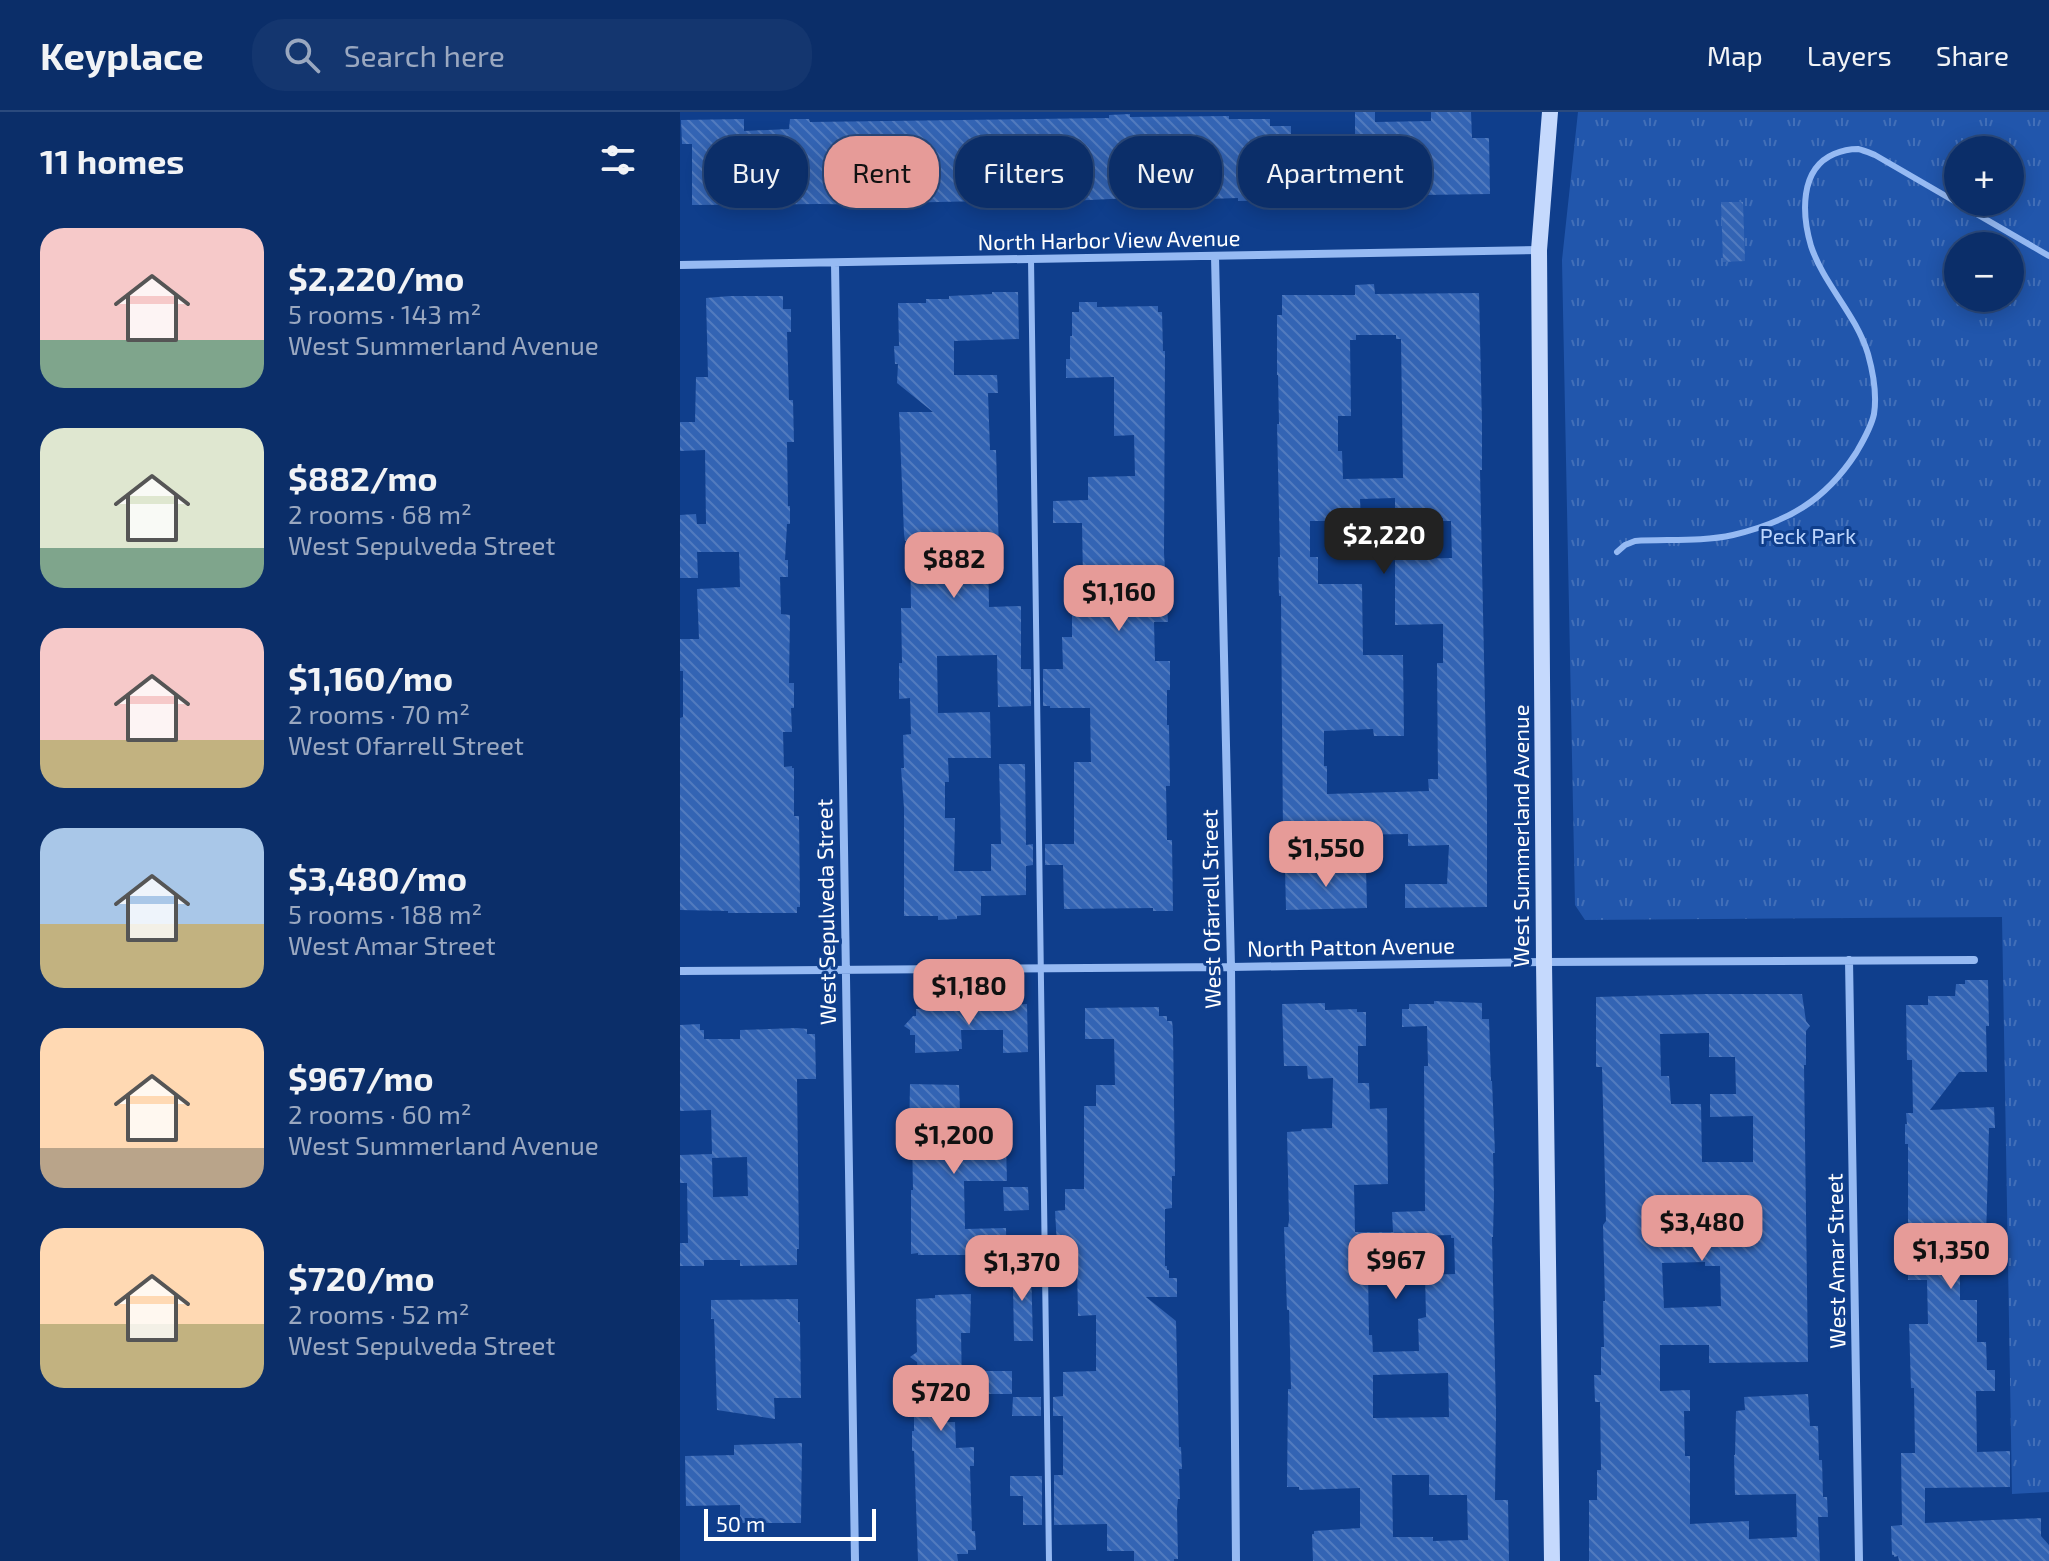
<!DOCTYPE html>
<html lang="en">
<head>
<meta charset="utf-8">
<style>
	:root { --surface:#0b2e69; --page:#14366f; --text:#f1f3f6; --muted:#9aa8c0; --line:#2b4a7d; --accent:#e69b98 }
	body { margin:0; font-family:"Exo 2",sans-serif; background:var(--page); color:var(--text); height:100vh; display:flex; flex-direction:column; font-size:30px; white-space:nowrap }
	* { box-sizing:border-box; margin:0 }
	p { font-size:26px; color:var(--muted) }
	.icon { flex:none; width:44px; height:44px; fill:none; stroke:currentColor; stroke-width:2; stroke-linecap:round; stroke-linejoin:round }
	.map { position:relative; flex:1; overflow:hidden }
	.side { display:flex; flex-direction:column; background:var(--surface); width:680px }
	.side>* { flex:none }
	.banner { position:absolute; left:24px; top:24px; width:760px; height:72px; display:flex; gap:16px }
	.fabs { position:absolute; left:1264px; top:24px; display:grid; gap:16px }
	.fabs a { display:grid; place-items:center; width:80px; height:80px; border-radius:50%; background:var(--surface); box-shadow:0 4px 20px #0003,0 0 0 2px var(--line); font-size:40px }
	.scale { position:absolute; left:24px; bottom:20px; width:172px; box-sizing:border-box; padding-left:8px; border:4px solid #fff; border-top:0; font-size:22px; line-height:28px; white-space:nowrap; color:#fff; -webkit-text-stroke:6px #0f3e8c; paint-order:stroke }
	.price { position:absolute; translate:-50% -68px; padding:0 18px; border-radius:16px; background:var(--accent); color:#111; font-size:26px; line-height:52px; filter:drop-shadow(0 2px 4px #0008) }
	.price::after { content:''; position:absolute; left:50%; top:48px; width:24px; height:18px; margin-left:-12px; background:inherit; clip-path:polygon(0 0,100% 0,50% 100%) }
	.price.on { background:#222; color:#fff }
	ul { padding:0; list-style:none }
	li { display:flex; align-items:center; gap:24px; height:200px; padding:0 40px }
	li span { display:grid; place-items:center; flex:none; width:224px; height:160px; border-radius:24px; color:#555 }
	li>.icon { margin-inline-start:auto }
	span .icon { width:96px; height:96px; fill:#fffc; stroke-width:1 }
	li b { font-size:34px }
	h2 { display:flex; justify-content:space-between; align-items:center; height:96px; padding:0 40px; font-size:34px }
	.chip { padding:0 28px; border-radius:32px; background:var(--surface); box-shadow:0 4px 20px #0003,0 0 0 2px var(--line); font-size:28px; line-height:72px }
	.chip.on { background:var(--accent); color:#111 }
	header { display:flex; align-items:center; gap:48px; box-sizing:border-box; height:112px; padding:0 40px; background:var(--surface); border-bottom:2px solid var(--line) }
	header strong { font-size:38px }
	nav { display:flex; gap:44px; margin-inline-start:auto; font-size:28px }
	.search { width:560px; height:72px; background:var(--page); display:flex; align-items:center; gap:20px; box-sizing:border-box; padding:0 28px; border-radius:32px; color:var(--muted); font-size:30px }
	main { display:flex; flex:1; min-height:0 }
	.map>svg:first-child { display:block }
	.park { fill:url(#park-tufts); fill-rule:evenodd }
	.building { fill:url(#building-back-hatch); fill-rule:evenodd }
	.lines { fill:none; stroke-linecap:round; stroke-linejoin:round }
	.service { stroke:#96baf3; stroke-width:6 }
	.minor { stroke:#96baf3; stroke-width:8 }
	.secondary { stroke:#c5d9fd; stroke-width:16 }
	.labels { text-anchor:middle; stroke-width:6; stroke-linejoin:round; paint-order:stroke }
	.street-label { font-size:22px; fill:#fff; stroke:#0f3e8c }
	.park-label { font-size:22px; fill:#bdd6fd; stroke:#0f3e8c }
</style>
</head>
<body>
<header>
<strong>Keyplace</strong>
<div class="search"><svg class="icon" aria-label="search" viewBox="0 0 24 24"><circle cx="10" cy="10" r="6"/><path d="M15 15l6 6"/></svg>Search here</div>
<nav><a>Map</a><a>Layers</a><a>Share</a></nav>
</header>
<main>
<section class="side">
<h2>11 homes<svg class="icon" aria-label="filters" viewBox="0 0 24 24"><path d="M4 7h16M4 17h16"/><circle cx="9" cy="7" r="2"/><circle cx="15" cy="17" r="2"/></svg></h2>
<ul>
<li><span style="background:linear-gradient(#f6c9c9 70%,#7fa58c 0)"><svg class="icon" aria-label="home" viewBox="0 0 24 24"><path d="M3 11l9-7 9 7M6 9v11h12V9"/></svg></span><div><b>$2,220/mo</b><p>5 rooms · 143 m²</p><p>West Summerland Avenue</p></div></li>
<li><span style="background:linear-gradient(#dfe7d0 75%,#7fa58c 0)"><svg class="icon" aria-label="home" viewBox="0 0 24 24"><path d="M3 11l9-7 9 7M6 9v11h12V9"/></svg></span><div><b>$882/mo</b><p>2 rooms · 68 m²</p><p>West Sepulveda Street</p></div></li>
<li><span style="background:linear-gradient(#f6c9c9 70%,#c2b280 0)"><svg class="icon" aria-label="home" viewBox="0 0 24 24"><path d="M3 11l9-7 9 7M6 9v11h12V9"/></svg></span><div><b>$1,160/mo</b><p>2 rooms · 70 m²</p><p>West Ofarrell Street</p></div></li>
<li><span style="background:linear-gradient(#a9c7e8 60%,#c2b280 0)"><svg class="icon" aria-label="home" viewBox="0 0 24 24"><path d="M3 11l9-7 9 7M6 9v11h12V9"/></svg></span><div><b>$3,480/mo</b><p>5 rooms · 188 m²</p><p>West Amar Street</p></div></li>
<li><span style="background:linear-gradient(#ffd9b3 75%,#b9a48a 0)"><svg class="icon" aria-label="home" viewBox="0 0 24 24"><path d="M3 11l9-7 9 7M6 9v11h12V9"/></svg></span><div><b>$967/mo</b><p>2 rooms · 60 m²</p><p>West Summerland Avenue</p></div></li>
<li><span style="background:linear-gradient(#ffd9b3 60%,#c2b280 0)"><svg class="icon" aria-label="home" viewBox="0 0 24 24"><path d="M3 11l9-7 9 7M6 9v11h12V9"/></svg></span><div><b>$720/mo</b><p>2 rooms · 52 m²</p><p>West Sepulveda Street</p></div></li>
</ul>
</section>
<div class="map">
<svg width="1369" height="1449" viewBox="0 0 1369 1449">
	<defs>
		<pattern id="park-tufts" width="24" height="20" patternUnits="userSpaceOnUse" patternTransform="scale(2)"><rect width="24" height="20" fill="#2156ac"/><path d="M3 7l-1-3M5 7V3M7 7l1-3M15 17l-1-3M17 17v-4M19 17l1-3" fill="none" stroke="#426fb8"/></pattern>
		<pattern id="building-back-hatch" width="6" height="6" patternUnits="userSpaceOnUse" patternTransform="scale(2)"><rect width="6" height="6" fill="#3364b4"/><path d="M-1 5l2 2M0 0l6 6M5-1l2 2" fill="none" stroke="#527bbf"/></pattern>
	</defs>
	<rect width="100%" height="100%" fill="#0f3e8c"/>
	<path class="park" d="M898,0H1369V1380L1332,1382L1322,805L905,808L895,793L882,148ZM1278,38H1330V90H1278ZM1278,134H1330V186H1278Z"/>
	<path class="building" d="M675,0H695V10L751,9V0H791L792,26H809L810,82L675,84V86L601,90V88L558,89V86L495,88V84L388,89L305,87V89L212,91V93L139,92L12,93V32H2L1,8L64,7V19L109,17L110,7H129L130,10L429,6V3L450,2V5L549,4V7H590V14H611V35H640V52H675Z
		M1041,90H1063L1065,149L1043,150Z
		M694,172L695,182L799,181L802,311V358H800L807,687V795L725,796V772H767L769,733L728,734V722L603,724L601,484H599L598,445H600L597,312H599L598,263H597V203H602V183H675V173ZM676,223H716V227H721L723,366L663,367L662,339H658V304H671L670,228H676ZM715,386V407L763,406V409H771L772,446L715,447V513L763,512V551H757L758,667H748L749,679L647,682V654H644V619L693,617L694,624H724L723,543H683L682,472H638V445H630V409H681L680,387Z
		M312,180H338L339,227L274,229V263H317L318,281H308L310,338H316L319,439L308,440L309,495L341,494V557H351V594L318,595L317,543L257,544L258,601L310,600L311,646H268L269,670H265V706H275L274,759H311V732H321L319,652H345L346,733L353,732V753L346,754V783L301,784V803L277,804V807L258,808V804H224V696L221,656H224L223,623L231,622L230,586L219,587V551H222L221,496H231L230,429H225L224,422L219,300H253L217,271L218,252H215L214,234H219L218,191H246V187H269V184L312,182Z
		M50,184H103V197H111V220H107L109,288H113L114,330H107L108,394H110V412H107L105,448H108V465H100L101,502L110,503L109,571H114V596H111L112,620H103L104,655L112,654V656H114V704H119L120,795H117V801H48V799L0,798V606L3,605V559H0V527H19L17,477L60,475L59,440H17L18,466H0V403L16,402L17,412H26L25,338L0,339V310H15L16,265H28L26,186Z
		M399,190H417V195L478,194V200H482L483,239H485L484,441L488,510H474L475,549H490V578H487V613H489L490,674H486L487,728H492L493,799H473V796L384,797L383,753H365V732H394V650H411L410,596H370V594H363V557H383L382,525H392V490H388L387,469H403L402,411H373V389L408,388V365L455,364L454,323L434,324V265L386,266V247H390V224H392V200H399Z
		M605,757H686L687,796L606,798Z
		M1285,868H1308L1309,914H1306L1307,960H1279L1250,998L1314,995L1315,1016H1309L1306,1127H1319V1148L1280,1149V1188H1297V1230H1306L1307,1258H1315V1279H1296L1297,1340L1330,1339V1375L1245,1376V1411L1361,1406V1424L1369,1433V1449H1219L1218,1444L1214,1445V1443H1212L1211,1414L1222,1413L1221,1341H1235L1234,1276H1231L1229,1212H1248L1247,1168H1228V1032H1225V1012H1227L1226,1001H1233L1232,948H1227L1226,893H1248V884H1275L1276,872H1285Z
		M1025,882H1122L1126,909L1130,914L1126,919V953H1124L1128,1250L1029,1251V1233H980V1279L1010,1278V1299H1004L1005,1344H1010V1412L1069,1409V1427L1117,1425L1116,1382L1055,1383L1054,1343H1055L1056,1299L1065,1298L1064,1285L1128,1282L1130,1314H1138L1139,1348H1142L1143,1385H1147L1148,1405H1138L1140,1449H909V1388H917V1358H921L920,1290H915L914,1263H921V1235H924L923,1189H925L923,1113L926,1109L922,955H916V885ZM1029,921V945H1055L1056,982H1030V1005L1073,1004V1050H1022L1021,992H991L989,964H981L980,922ZM1025,1150V1154H1040L1041,1194L984,1196L982,1151Z
		M754,889L802,891V907H809L811,969H812L815,1041H813L814,1083L813,1125H812L816,1299L815,1388H828L829,1449H633L632,1422H634V1419L680,1416V1376L619,1378V1375H607L608,1277H611L609,1198H607L604,1115H608L609,1108L607,1020L621,1019L622,1017L652,1016L653,966L628,967L627,954H604L602,892L645,891V898L677,897V900H686V934H678V971H689L690,997L707,996L708,1072L674,1073L675,1120H713L712,1100L745,1099L744,954H748L747,914L722,915V897H729V892H754ZM771,1123V1126H774L775,1162L745,1163L746,1205L738,1207L739,1239L693,1240L692,1223H689L688,1159L736,1158L735,1124ZM768,1261L769,1305L693,1306V1263ZM712,1363H749V1383H787L788,1428L753,1429V1425H713Z
		M347,892L348,940L323,941V918H281L282,937H279V939L235,941V923H230V918L224,914L233,904H236V897L322,895V893Z
		M479,895V904H487V909H492L493,918L495,1064H492V1096L485,1097V1154H487V1158H489V1166H497V1185H466L496,1209L499,1335H501L502,1357H499L500,1387H498L497,1397L498,1447H494V1449H454V1439H427V1412L374,1413V1363H383V1304H373V1285L383,1284V1260L416,1259V1203L398,1204L397,1151H378L375,1099L385,1098V1077H404V994H416V973H435L434,927H405V896Z
		M20,912V918H24V927H60V918L117,916L127,917V922H135L136,967H117L119,1137H117V1153L60,1154V1148H24V1154H0V1131H8L7,1071H0V1043L32,1042L31,998L0,999V913ZM67,1045L68,1084L33,1085L32,1046Z
		M230,972L279,973L280,998L325,999L327,1069H284L285,1117L326,1116L327,1166H296L295,1143H238V1141L231,1142V1078H233L232,1025H229Z
		M323,1075H348L349,1098L324,1099Z
		M351,1154L353,1229H334L333,1176H330V1155Z
		M291,1182L290,1221H281L282,1275H266V1310H275L276,1336L294,1335V1354H290L292,1419H295L296,1438H288V1442H277L278,1449H238L234,1339H232V1319H234V1305H239V1270L237,1250L230,1245L237,1240L236,1187L255,1186V1183Z
		M118,1187V1210H120L121,1286H94L95,1307L37,1298L34,1207H31V1188Z
		M301,1259H332V1282H301Z
		M333,1285H361V1304H332Z
		M122,1331L121,1411H60V1393L6,1394L5,1344L54,1343V1333Z
		M330,1364H362V1413H343V1384H330Z"/>
	<g class="lines">
		<path class="service" d="M351,147L369,1449
			M937,440L945,433L955,429C987,427 1021,430 1053,423C1107,410 1145,389 1176,341C1183,329 1191,316 1194,302C1197,283 1193,260 1188,242C1176,202 1144,173 1131,134C1122,103 1119,57 1154,42C1161,39 1170,37 1178,37C1183,38 1190,41 1195,43L1369,144"/>
		<path class="minor" d="M535,144L551,855L556,1449
			M155,151L175,1449
			M0,153L859,138
			M1169,848L1179,1449
			M0,859L551,855L864,850L1294,848"/>
		<path class="secondary" d="M870,0L859,138L864,850L872,1449"/>
	</g>
	<g class="labels">
		<g class="street-label">
			<text transform="translate(429 128) rotate(-1)" y="8">North Harbor View Avenue</text>
			<text transform="translate(841 724) rotate(-90)" y="8">West Summerland Avenue</text>
			<text transform="translate(531 797) rotate(-91)" y="8">West Ofarrell Street</text>
			<text transform="translate(146 800) rotate(-91)" y="8">West Sepulveda Street</text>
			<text transform="translate(671 835) rotate(-1)" y="8">North Patton Avenue</text>
			<text transform="translate(1156 1149) rotate(-91)" y="8">West Amar Street</text>
		</g>
		<g class="park-label">
			<text x="1128" y="432">Peck Park</text>
		</g>
	</g>
</svg>
<div class="fabs">
<a>+</a>
<a>−</a>
</div>
<div class="scale">50 m</div>
<b class="price on" style="left:704px;top:464px">$2,220</b>
<b class="price" style="left:274px;top:488px">$882</b>
<b class="price" style="left:439px;top:521px">$1,160</b>
<b class="price" style="left:646px;top:777px">$1,550</b>
<b class="price" style="left:289px;top:915px">$1,180</b>
<b class="price" style="left:274px;top:1064px">$1,200</b>
<b class="price" style="left:1022px;top:1151px">$3,480</b>
<b class="price" style="left:1271px;top:1179px">$1,350</b>
<b class="price" style="left:716px;top:1189px">$967</b>
<b class="price" style="left:342px;top:1191px">$1,370</b>
<b class="price" style="left:261px;top:1321px">$720</b>
<div class="banner">
<a class="chip">Buy</a>
<a class="chip on">Rent</a>
<a class="chip">Filters</a>
<a class="chip">New</a>
<a class="chip">Apartment</a>
</div>
</div>
</main>
</body>
</html>
